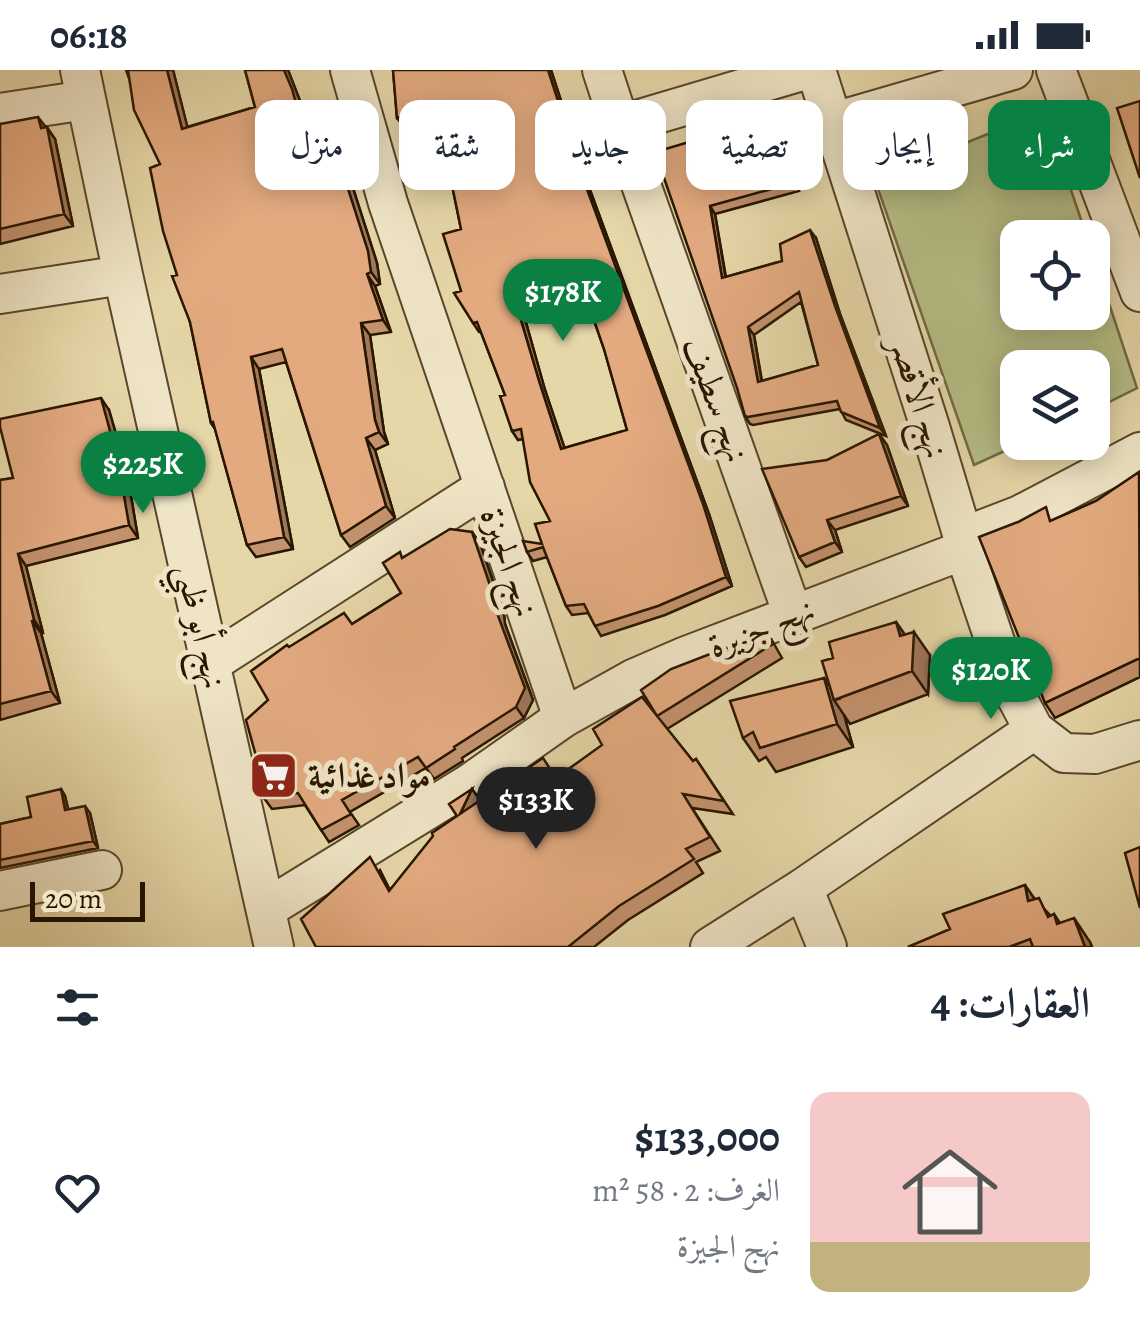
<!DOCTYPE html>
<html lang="ar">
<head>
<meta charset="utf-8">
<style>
	:root { --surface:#fff; --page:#f2f2f3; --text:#1f2937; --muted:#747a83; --line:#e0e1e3; --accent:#0b8043 }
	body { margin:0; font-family:Alegreya,Amiri,serif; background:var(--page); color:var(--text); direction:rtl; height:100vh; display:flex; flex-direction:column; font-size:38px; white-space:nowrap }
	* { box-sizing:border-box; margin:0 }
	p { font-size:32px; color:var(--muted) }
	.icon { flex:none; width:55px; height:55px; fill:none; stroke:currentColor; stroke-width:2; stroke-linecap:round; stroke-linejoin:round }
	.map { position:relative; height:877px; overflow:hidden; direction:ltr }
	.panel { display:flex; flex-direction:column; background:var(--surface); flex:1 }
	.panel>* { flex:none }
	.guide { position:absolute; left:30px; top:30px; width:1080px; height:90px; direction:rtl; display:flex; gap:20px }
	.tools { position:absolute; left:1000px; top:150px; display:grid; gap:20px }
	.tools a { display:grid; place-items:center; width:110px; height:110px; border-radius:20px; background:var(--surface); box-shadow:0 5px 25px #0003; font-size:50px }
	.scale { position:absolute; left:30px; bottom:25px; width:115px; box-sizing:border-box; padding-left:10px; border:5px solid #291601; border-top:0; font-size:28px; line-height:35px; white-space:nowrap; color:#291601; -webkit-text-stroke:8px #efe5c6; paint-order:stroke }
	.price { position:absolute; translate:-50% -85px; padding:0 22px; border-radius:35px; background:var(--accent); color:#fff; font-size:32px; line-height:65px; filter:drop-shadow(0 2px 5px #0008) }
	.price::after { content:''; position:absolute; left:50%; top:60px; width:30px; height:22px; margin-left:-15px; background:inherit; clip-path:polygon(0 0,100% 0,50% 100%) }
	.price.current { background:#222; color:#fff }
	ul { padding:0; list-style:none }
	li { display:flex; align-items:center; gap:30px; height:250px; padding:0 50px }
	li+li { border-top:2px solid var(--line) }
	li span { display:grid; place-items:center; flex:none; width:280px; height:200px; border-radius:20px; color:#555 }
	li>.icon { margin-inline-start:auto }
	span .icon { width:120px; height:120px; fill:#fffc; stroke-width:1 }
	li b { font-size:42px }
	h2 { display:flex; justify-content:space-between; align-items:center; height:120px; padding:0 50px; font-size:42px }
	.chip { padding:0 35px; border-radius:20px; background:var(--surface); box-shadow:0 5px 25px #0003; font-size:35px; line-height:90px }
	.chip.current { background:var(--accent); color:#fff }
	.status { display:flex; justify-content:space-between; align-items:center; height:70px; padding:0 50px; background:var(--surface); direction:ltr }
	.status svg { height:28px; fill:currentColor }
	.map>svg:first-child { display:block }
	.green { fill:#b6be86; stroke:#706a44; stroke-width:2.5 }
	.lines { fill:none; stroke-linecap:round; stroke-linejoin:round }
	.minor-casing { stroke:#58462b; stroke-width:42 }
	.minor { stroke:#efe5c6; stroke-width:38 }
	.wall { fill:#c3926e; stroke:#291601; stroke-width:2.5; fill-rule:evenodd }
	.shaded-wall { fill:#9f775a; stroke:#291601; stroke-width:2.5 }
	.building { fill:#e3aa80; stroke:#291601; stroke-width:2.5; fill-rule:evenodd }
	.labels { text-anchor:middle; stroke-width:10; stroke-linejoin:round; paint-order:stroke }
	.street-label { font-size:35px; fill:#291601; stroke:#efe5c6 }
	.poi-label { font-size:35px; font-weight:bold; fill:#291601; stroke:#efe5c6; text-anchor:start }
</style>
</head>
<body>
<div class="status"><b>06:18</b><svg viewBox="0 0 49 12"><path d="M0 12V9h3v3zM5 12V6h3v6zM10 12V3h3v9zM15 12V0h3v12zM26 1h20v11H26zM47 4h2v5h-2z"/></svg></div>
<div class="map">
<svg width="1140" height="877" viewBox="0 0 1140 877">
	<rect width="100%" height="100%" fill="#e6d7a8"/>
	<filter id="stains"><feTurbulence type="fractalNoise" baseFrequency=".002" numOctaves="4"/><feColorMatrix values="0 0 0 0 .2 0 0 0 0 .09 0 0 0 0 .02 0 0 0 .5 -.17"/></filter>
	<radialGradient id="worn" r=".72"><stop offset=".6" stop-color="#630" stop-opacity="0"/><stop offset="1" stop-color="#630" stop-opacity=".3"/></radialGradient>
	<path class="green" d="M1044,41L1087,167L1018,168V242H1092L1093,185L1137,318L1093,340L1092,298H1018V372L1022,373L974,395L875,110Z"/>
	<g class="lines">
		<defs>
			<path id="minor" d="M80,0L123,205L274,877
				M602,0L620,55L793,545
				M816,0L930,357L963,467L1020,445L1140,382
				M1056,0L1140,222
				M0,43L86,30
				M834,52L1013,0
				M620,55L805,0
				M0,224L123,205
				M963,467L964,480L1009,613L1034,660L1064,683L1095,684L1140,670
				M211,593L485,417
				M563,648L633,609L686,586L964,480
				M0,821L102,800
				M266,839L469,714L563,648L388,133L350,0
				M710,877L803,818
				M827,877L803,818L1034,660"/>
		</defs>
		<use href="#minor" class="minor-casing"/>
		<use href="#minor" class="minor"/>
	</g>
	<path class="wall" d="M126,0H173L187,57L255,37L245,0H288L300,31L323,111L353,118L377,193L380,214L375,216L391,262L370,265L384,362L388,374L375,380L395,448L350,477L341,465L286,292L259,299L293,479L256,487L247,475L215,359L211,353L190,252L177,205L160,94Z
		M393,0H551L590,120L709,444L732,516L665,545L601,566L588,543L572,545L566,536L547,487L533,491L527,482L542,474L550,451L523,369L518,370L512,361L505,325L481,262H479L473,253L461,221V159L453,120L446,101L431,106L424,96L425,75L416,52L404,57L397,48ZM587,230L604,279L627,360L564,378L545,320L525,249Z
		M0,54L47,57L55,69L73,156L0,174Z
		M774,54L780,62L786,89L799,121L715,144L726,207L782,191L816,168L840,244L886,366L846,350L840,339L753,355L750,354L745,346L699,69L703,75ZM801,232L818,295L762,311L754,265Z
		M109,340L127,402L138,468L26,496L43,563H41L60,633L0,650V410L13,408Z
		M879,364L887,375L908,436L835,460L842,482L806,497L799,487L827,390Z
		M1140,402V607L1055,648L1045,633L1054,450L1096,431Z
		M472,462L480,473L504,544L505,554L533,630L524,648L462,688L463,691L434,709L426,698L350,742L359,755L329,772L305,735L272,739L264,728L268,630L289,577L352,554L401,523L404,487Z
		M896,552L905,565L930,585L928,624L850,654L844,645L853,677L776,702L766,687L759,691L743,668L824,608L829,615L833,588Z
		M769,565L782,588L667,659L693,691L696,689L733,744L692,738L720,781L696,792L703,803L628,850L594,877H316L380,800L390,820L457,746L472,719L480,730L557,707L657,646Z
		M61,719L65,726L68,739L90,743L98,778L0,798V754L31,747Z
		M1035,829L1051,846L1054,844L1060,853L1090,872L1092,877H908Z"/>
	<path class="shaded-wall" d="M167,0H173L191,71L182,59Z
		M284,0H288L300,31L326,124L318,112Z
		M548,0H551L590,120L709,444L732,516L726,507L584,111Z
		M38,47L55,69L73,156L64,144Z
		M774,54L780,62L786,89L799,121L793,113L781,81Z
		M344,106L353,118L377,193L380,214L371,202Z
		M710,136L715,144L727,216L722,208Z
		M810,160L816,168L840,244L886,366L880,358L835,236Z
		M367,204L375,216L391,262L383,250Z
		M518,240L525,249L545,320L568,388L561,379L539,311Z
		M361,253L370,265L384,362L388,374L379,362L375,350Z
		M748,257L754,265L763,320L758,312Z
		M251,287L259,299L293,479L284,467Z
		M101,328L109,340L127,402L138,468L129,455Z
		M879,364L887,375L908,436L901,426Z
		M366,368L375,380L395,448L386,436Z
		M827,450L835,460L842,482L835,472Z
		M472,462L480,473L504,544L505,554L533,630L524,648L516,637L497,543Z
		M18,484L26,496L43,563L34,550Z
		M32,551L41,563L60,633L51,621Z
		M896,552L912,575L914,562L930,585L928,624L912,601Z
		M824,608L839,629L834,630L844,645L853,677L837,654Z
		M61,719L65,726L70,747L65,740Z
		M472,719L482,733L460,744Z
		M85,736L90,743L98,778L93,771Z
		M1025,815L1041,838L1028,831Z
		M1074,848L1090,872L1092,877H1085Z"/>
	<path class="building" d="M128,0H167L182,59L255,37L245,0H284L292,19L318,112L344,106L368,181L371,202L367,204L383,250L361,253L375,350L379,362L366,368L386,436L341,465L282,279L251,287L284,467L247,475L213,352L211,353L190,252L172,206L177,205L163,161L150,98L160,94L134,40Z
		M393,0H548L584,111L703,434L726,507L658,536L595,556L584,534L566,536L543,477L527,482L523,471L542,474L535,454L550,451L530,412L521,359L512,361L500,326L505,325L477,252L473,253L454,223L461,221L443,164L461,159L453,120L442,92L424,96L425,75L412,43L397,48ZM584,221L604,279L627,360L561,379L539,311L518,240Z
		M1140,31V108L1117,38Z
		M38,47L41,58L47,57L64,144L0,159V54Z
		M774,54L781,81L793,113L710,136L722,208L782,191L780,174L810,160L835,236L880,358L841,342L837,331L748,347L745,346L737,318L655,82L699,69L701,76ZM799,222L818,295L758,312L748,257Z
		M101,328L118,390L129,455L18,484L34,550L32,551L51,621L0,634V410L13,408L0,357V349Z
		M879,364L901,426L827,450L835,472L799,487L762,399L827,390Z
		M1139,402L1140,588L1045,633L979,467L1018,452L1046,437L1050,451L1096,431Z
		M450,459L472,462L496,533L497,543L525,618L516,637L454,677L455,679L426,698L418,687L342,730L351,744L321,760L298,723L264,728L256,686L246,650L268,630L251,601L287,575L289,577L344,543L352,554L401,523L383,493L400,482L402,488Z
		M896,552L900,566L914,562L912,601L834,630L822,591L833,588L829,572Z
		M769,565L773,574L657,646L641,620L671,599L723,579Z
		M824,608L837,654L760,678L753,662L743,668L730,631Z
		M642,627L693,691L696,689L724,731L683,724L710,767L686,779L694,789L619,836L568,877H316L301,849L370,787L389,821L433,766L432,763L457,746L449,734L472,719L460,744L543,688L556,708L602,675L593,659Z
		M61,719L65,740L85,736L93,771L0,790V754L31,747L27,727Z
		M1140,777V838L1125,783Z
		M1025,815L1028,831L1039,828L1048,847L1054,844L1057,854L1074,848L1085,877H1033L1030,869L1009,877H908L950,859L943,844Z"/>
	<defs>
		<symbol id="supermarket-square" viewBox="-11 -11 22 22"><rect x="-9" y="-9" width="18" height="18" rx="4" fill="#8f2418" stroke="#efe5c6"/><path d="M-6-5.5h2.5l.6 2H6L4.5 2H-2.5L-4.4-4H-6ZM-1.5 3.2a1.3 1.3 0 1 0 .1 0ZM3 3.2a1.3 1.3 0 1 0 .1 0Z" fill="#fff"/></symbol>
	</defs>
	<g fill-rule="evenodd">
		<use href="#supermarket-square" x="246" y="678" width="55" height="55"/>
	</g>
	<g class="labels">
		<g class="street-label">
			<text transform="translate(920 327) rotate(73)" y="12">نهج الأقصر</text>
			<text transform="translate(717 329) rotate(70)" y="12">نهج سطيف</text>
			<text transform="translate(510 492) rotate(71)" y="12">نهج الجيزة</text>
			<text transform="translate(202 556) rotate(77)" y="12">نهج أبو ظبي</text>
			<text transform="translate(761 557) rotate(-21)" y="12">نهج جزيرة</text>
		</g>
		<g class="poi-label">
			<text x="308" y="717">مواد غذائية</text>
		</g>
	</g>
	<rect width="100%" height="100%" filter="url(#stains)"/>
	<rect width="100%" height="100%" fill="url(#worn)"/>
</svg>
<div class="tools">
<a><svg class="icon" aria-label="locate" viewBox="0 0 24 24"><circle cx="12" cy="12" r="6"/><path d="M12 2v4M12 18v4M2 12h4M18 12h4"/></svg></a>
<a><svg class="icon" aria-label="layers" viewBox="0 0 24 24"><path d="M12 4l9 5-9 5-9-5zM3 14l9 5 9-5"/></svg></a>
</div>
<div class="scale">20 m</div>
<b class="price" style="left:563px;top:274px">$178K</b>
<b class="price" style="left:143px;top:446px">$225K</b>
<b class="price" style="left:991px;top:652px">$120K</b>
<b class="price current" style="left:536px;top:782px">$133K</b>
<div class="guide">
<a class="chip current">شراء</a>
<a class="chip">إيجار</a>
<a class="chip">تصفية</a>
<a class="chip">جديد</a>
<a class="chip">شقة</a>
<a class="chip">منزل</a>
</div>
</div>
<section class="panel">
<h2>العقارات: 4<svg class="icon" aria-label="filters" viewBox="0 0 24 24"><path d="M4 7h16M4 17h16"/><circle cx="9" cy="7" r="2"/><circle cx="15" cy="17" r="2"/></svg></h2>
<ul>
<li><span style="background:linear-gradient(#f6c9c9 75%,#c2b280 0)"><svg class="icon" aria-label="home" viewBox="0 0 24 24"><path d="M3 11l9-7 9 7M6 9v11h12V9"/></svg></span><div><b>$133,000</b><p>الغرف: 2 · 58 m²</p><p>نهج الجيزة</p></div><svg class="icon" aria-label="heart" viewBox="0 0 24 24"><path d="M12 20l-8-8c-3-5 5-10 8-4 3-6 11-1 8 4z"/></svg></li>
</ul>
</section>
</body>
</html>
